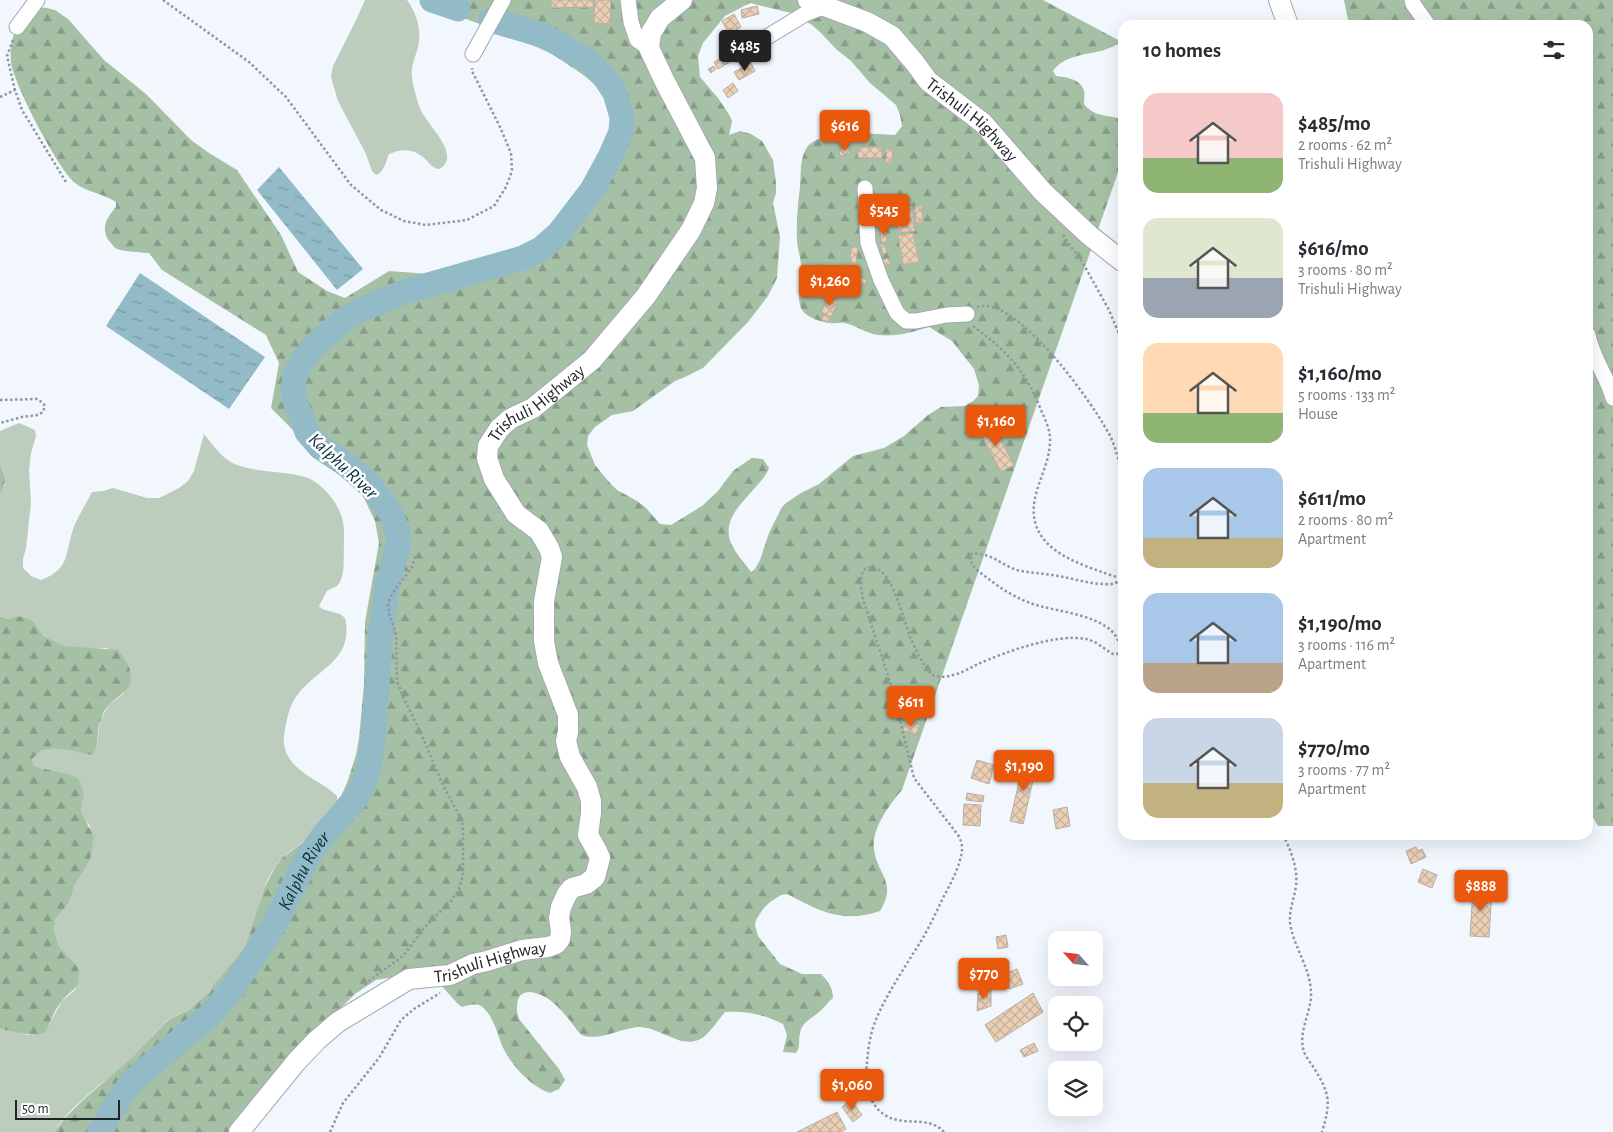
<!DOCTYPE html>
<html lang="en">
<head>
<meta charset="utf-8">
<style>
	:root { --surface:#fff; --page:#f2f2f3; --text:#2b2b33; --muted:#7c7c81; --accent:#ea580c }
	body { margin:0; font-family:"Alegreya Sans",sans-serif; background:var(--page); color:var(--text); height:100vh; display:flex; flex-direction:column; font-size:19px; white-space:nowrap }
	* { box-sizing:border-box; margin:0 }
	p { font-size:16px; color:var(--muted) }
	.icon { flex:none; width:28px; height:28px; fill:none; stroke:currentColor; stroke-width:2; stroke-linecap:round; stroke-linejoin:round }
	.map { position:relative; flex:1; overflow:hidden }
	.side { position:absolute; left:1118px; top:20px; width:475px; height:820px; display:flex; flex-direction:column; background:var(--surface); border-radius:15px; box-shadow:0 5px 20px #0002 }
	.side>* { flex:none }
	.needle { width:32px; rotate:297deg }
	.buttons { position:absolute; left:1048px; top:931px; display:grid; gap:10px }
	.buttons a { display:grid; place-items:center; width:55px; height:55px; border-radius:10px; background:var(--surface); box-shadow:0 5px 20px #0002; font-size:25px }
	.scale { position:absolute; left:15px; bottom:12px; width:105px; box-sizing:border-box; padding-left:5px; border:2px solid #212327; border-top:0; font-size:14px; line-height:18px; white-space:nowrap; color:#212327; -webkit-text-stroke:4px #fff; paint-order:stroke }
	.price { position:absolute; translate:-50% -42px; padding:0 11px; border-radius:5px; background:var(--accent); color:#fff; font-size:16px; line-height:32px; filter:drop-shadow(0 1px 2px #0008) }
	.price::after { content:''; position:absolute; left:50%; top:30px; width:15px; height:11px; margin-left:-8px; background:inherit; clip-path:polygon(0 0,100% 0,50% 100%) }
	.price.selected { background:#222; color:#fff }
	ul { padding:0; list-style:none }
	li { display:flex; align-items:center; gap:15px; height:125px; padding:0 25px }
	li span { display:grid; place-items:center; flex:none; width:140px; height:100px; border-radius:15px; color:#555 }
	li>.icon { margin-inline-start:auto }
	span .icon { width:60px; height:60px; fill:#fffc; stroke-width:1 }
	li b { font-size:21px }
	h2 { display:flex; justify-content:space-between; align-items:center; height:60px; padding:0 25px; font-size:21px }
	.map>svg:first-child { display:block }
	.green { fill:#bccdbd }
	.forest { fill:url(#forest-firs); fill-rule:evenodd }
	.water { fill:url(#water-ripples) }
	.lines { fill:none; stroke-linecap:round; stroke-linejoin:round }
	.river { stroke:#93bac7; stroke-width:25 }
	.building { fill:url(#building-cross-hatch); stroke:#b6aea7 }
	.street-casing { stroke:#a2a8b1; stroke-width:17 }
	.secondary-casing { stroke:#a2a8b1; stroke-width:22 }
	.path { stroke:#92969c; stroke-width:2.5; stroke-dasharray:2.5 2.5; stroke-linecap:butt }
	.street { stroke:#fff; stroke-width:15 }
	.secondary { stroke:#fff; stroke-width:20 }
	.labels { text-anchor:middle; stroke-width:5; stroke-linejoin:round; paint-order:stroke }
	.street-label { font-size:18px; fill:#212327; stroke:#fff }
	.water-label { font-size:19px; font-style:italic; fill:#082f39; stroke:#fff }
</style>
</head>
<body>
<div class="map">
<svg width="1613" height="1132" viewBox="0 0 1613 1132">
	<defs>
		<pattern id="forest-firs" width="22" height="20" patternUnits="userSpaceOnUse" patternTransform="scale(1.25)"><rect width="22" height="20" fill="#a6c0a6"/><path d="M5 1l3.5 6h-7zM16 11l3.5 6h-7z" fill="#879c87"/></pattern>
		<pattern id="water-ripples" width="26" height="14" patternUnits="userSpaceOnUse" patternTransform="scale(1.25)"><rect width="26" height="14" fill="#93bac7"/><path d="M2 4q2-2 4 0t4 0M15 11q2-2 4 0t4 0" fill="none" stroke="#7897a2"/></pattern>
		<pattern id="building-cross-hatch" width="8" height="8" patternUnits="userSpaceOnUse" patternTransform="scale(1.25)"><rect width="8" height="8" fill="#eacfb5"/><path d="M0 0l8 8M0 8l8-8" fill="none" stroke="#c8b19c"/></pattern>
	</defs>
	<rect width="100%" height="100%" fill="#f2f7fe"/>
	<path class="green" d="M365,0H407C417,14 422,30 418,47C416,55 413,61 412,69C411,80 415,92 418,103C420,109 423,115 427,120C435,132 459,157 440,169C432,169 430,163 424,158C412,148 402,149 389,154C386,161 384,173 376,175L372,171L366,154L338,101L331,77L333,66L357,18Z
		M19,423L35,430L36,436L31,453L29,470L31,503L26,548L23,559V568L31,576L41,580C73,568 64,550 75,524C80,513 87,502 92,492L103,491L113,488L147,498H159L179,488L188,481L194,471L204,434C213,445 223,460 237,465C258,472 280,471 301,476C318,479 336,499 341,515C345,525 344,535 344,545C343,557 346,577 337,586C334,588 329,589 327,591L319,606L322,609L340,614L345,618C355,663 313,669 294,700C289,708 287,719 285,729C283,740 283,748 289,758C301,776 323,782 337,796C339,829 294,842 277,864C261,885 258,915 249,939C243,955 227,968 217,981C214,985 212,990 209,994C197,1009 178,1012 165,1023C154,1033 145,1046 134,1057C110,1078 70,1105 54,1132H0V1029L20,1032L27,1035L44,1033L62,1001L75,990L78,967L59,946L54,929L56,918L69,903L74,887L90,860V826L83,818L81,812L84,795L65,773L40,768L34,765L32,759C34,757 38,752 41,751C54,745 79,752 92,754L97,744L100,720L109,705L124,693L107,648L92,649L65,646L44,636L34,622L18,616L8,619L0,616V494L5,484L4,472L0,466V431Z"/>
	<path class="forest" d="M421,0H1043L1122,42C1116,45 1110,48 1104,50C1086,55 1064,55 1053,71L1056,76C1066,77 1081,79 1084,91C1085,94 1084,100 1084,104C1094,117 1108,115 1122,119V161L902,790C890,804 871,829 874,849C877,875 898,882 880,911C842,924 820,911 787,894L781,895L770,902L763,909L756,920L755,925L758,936L780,964L802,974H821C828,981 833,988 833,998C828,1002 824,1008 818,1013C811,1019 802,1022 800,1033C798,1041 801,1046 796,1053L783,1052L787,1035L783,1024C763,1014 746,1011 725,1012C719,1019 709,1034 702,1038C682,1051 658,1025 637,1027C620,1029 602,1040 584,1036C579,1034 575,1027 571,1022C561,1009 547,993 529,992C524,992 519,995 518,1000C516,1006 517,1013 519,1019L559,1069L565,1080L559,1089L550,1093C530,1087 506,1060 500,1040C496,1029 492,1014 481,1006C476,1003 468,1005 462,1007L458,1004L439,983L399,977L388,978L376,980L355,994L295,1053L232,1132H54L64,1119L83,1100L135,1055L164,1024L172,1018L190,1009L209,993L215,983L245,948L264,889L275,867L282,858L313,835L327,823L332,815L337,800L341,796L347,783L356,755L359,738L364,684L365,622L379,543L375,521L364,498L348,478L317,454L271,408L279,363L266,335L162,270L149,253C139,252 126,252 117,249C115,248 113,246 112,244C99,231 106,218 116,207V202C104,194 84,191 75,183C58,169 13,83 11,62C10,52 11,41 15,32C17,24 32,13 38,7L47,8L55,10L68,19L104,60L146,94L191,140L209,153L237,170L281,235L298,272L327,291L345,298L389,271L430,274L467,270L488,263L518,249L544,233L562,217L584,187L607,144L615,124L614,109L608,97L599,87L579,72L552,54L513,36L436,8ZM750,3L791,13L812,25L820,32L836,49L851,61L870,83L896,105L900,115L902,126L895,135C870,135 832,127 810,144C806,147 803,155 802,160C800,169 801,178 800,187C798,204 796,222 797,240C797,249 801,257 801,266C802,278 796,296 801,308C805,317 820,322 830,323C835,324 840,322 845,323C854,325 861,330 870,333C888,339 911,333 929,327L952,341L974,369L979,385L978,396L973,401L965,406L941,407L928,415L904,436L884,448L853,456L819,484L801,493L786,503L782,507L769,533L760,560L755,569L751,572C745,563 735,553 731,543C722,521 740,505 753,490C760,482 765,478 769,468L763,459L752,458L743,464L733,471L718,491L702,506L671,525L660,524L646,508L637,501L617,490L609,482L595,465L587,445L588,436L595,427L612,415L633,411L675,381L685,377L703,368L748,322L768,296L777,278L780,237L773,203L776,193V183L773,160L762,141L751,134L740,131L729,135L732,121L730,116L718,98L700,77L698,56L703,43L725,16Z
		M1344,0H1613V826H1598L1588,809V25H1349Z
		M0,466C7,475 6,485 0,494Z
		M0,616L8,619L18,616L29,619L34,622L44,636L65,646L118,650C153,695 109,689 100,721C96,733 100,745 92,755C78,752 54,745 41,751C38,752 35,757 32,759L34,765L40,768L65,773L77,778L81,783L84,795L81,812L94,837L90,860L74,887L69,903L56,918L54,929L59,946L78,967C82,990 73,987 62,1001C54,1010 50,1023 45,1033C29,1037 15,1031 0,1029Z"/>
	<path class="water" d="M279,167L363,269L337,290L257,190Z
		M140,273L265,357L229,409L106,326Z"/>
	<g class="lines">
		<g class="river">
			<path d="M432,0L458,9"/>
			<path id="s1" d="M100,1132L110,1114L131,1082L210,1015L232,989L273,927L308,857L323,836L356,798L364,783L369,766L373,739L381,632L387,586L399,543L398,534L392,515L372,487L347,465L320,447L307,432L295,401L293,389L295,375L303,360L316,344L341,322L360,310L407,291L523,258L541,249L559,233L592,190L610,157L621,132L622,117L615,93L606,79L589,61L545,36L491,20"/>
		</g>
	</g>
	<path class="building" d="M551,0H593L594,7L551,8Z
		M595,0H611L610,24L594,23Z
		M757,6L759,14L742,18L741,10Z
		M734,14L741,27L729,34L722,21Z
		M737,49L740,56L718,69L714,62Z
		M751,63L755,71L739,80L734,72Z
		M714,66L716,69L711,73L708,69Z
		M733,83L738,91L728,98L723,90Z
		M858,147H882V158H858Z
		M850,148V154L840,156L839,149Z
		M886,149H893L892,163H886Z
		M884,199L890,200L887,214L882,212Z
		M912,206L915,231L898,233L896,208Z
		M915,206H922L923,223H916Z
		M881,214L887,215L886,227H881Z
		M886,230L887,242H881L880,231Z
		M913,233L919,262L903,265L898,236Z
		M885,244L887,253L883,254L880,245Z
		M851,247H858L856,263H850Z
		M889,258L891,264L885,265L883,260Z
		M843,272L853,276L850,283L840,279Z
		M856,275L867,280L865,285L854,280Z
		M829,298L838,302L831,317L821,312Z
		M824,314L830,317L828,322L821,319Z
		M991,421L1014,465L1001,472L978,428Z
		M907,720L920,725L916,735L903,730Z
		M1043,751L1048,754L1044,761L1039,758Z
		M977,760L994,765L989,784L971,778Z
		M1024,760L1037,763L1023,824L1010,821Z
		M967,793L984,796L983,802L966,800Z
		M964,804L981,805L980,826L963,825Z
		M1067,807L1070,826L1056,829L1053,810Z
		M1416,847L1418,851L1422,849L1426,857L1411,864L1406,851Z
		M1423,869L1437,875L1432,888L1418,882Z
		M1473,888L1492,889L1489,937L1470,936Z
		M1006,935L1008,947L998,949L996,937Z
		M1017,969L1023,984L1009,989L1004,974Z
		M991,990V1006L977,1011L978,994Z
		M1033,993L1043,1012L996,1042L985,1025Z
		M1034,1043L1038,1051L1024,1057L1020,1050Z
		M851,1100L862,1115L853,1122L842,1107Z
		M837,1112L846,1129L841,1132H797Z"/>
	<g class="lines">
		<defs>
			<path id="street" d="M628,0L631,22L637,40L649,48
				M1412,0L1413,4L1428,25
				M17,27L37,0
				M747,49L805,14L825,6
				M473,54L503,0
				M865,188L868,243L881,280L897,313L906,321H916L947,315L967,314
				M1588,335C1592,357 1607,376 1613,398"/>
			<g id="secondary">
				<path id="s2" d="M808,0L867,22L892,36L915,63L928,81L983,123L1043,192L1089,235L1122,261"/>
				<path d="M1279,0L1288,25"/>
				<path id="s3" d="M239,1132L296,1062L317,1040L338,1022L409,979L450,975L473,964L487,961L522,950L548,947L556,944L560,939L561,931L559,918L561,907L567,894L572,888L586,884L595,877L600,858L597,851L588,835L591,813V801L587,787L570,757L566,741L568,732V715L548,663L544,641V601L552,557L549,548L539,531L516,514L494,479L487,458L488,446L499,429L510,419L533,408L592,360L646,296L691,230L704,203L707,188L705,158L665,82L649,48L651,33L660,18L682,0"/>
			</g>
		</defs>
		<use href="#street" class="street-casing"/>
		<use href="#secondary" class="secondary-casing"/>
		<path class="path" d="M163,0L249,62L286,97L351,185L381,210L404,221L426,225L467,220L494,206L506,187L512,171L511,153L500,127L472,71V68
			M13,40L7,56L15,90L22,110L66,182
			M0,97L15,90
			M1063,235L1084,265L1109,310L1122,341
			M977,307C982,306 987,305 992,307C1030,317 1089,398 1108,432C1115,444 1118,459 1122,472
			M973,326C1008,352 1025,370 1041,410C1046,421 1051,432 1050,443C1049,463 1039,479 1035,498C1024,552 1084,565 1122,579
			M0,400L37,399L43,403L45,406L43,412L38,415L22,417L0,423
			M1283,835C1291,850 1298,869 1296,886C1294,899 1289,910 1290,923C1294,948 1310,967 1311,992C1312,1011 1299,1029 1303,1048C1304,1055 1310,1062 1314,1068C1330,1094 1331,1102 1322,1132
			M365,985L366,983L403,956L425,927L451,901L459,889L463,875V833L462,821L442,783L420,731L404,699L397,681L396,633L389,614L388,604L392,594L412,567L416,554
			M330,1132L343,1103L379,1058L401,1020L414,1009L440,993
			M944,1132C926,1112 896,1132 876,1107C866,1094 865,1078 867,1063C868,1050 870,1035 875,1022C885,997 900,975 914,952C925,936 933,919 941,902C948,888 956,875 960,860C963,851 963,843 958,835L914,778L893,691L864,602C861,592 855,560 877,569C894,576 904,621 910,637C916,650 922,663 931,674C938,678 946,677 953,675C962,673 970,668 978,664C1005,652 1057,633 1086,639C1096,641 1104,649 1113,654H1117L1120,650C1119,614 1056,613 1030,603C1014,597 1000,588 986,577C979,572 971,566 969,557L971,554C989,551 1001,565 1017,570C1029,573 1040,573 1052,575C1069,577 1087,584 1105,584C1112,585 1118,583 1122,578"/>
		<use href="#street" class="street"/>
		<use href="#secondary" class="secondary"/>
	</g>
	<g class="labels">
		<g class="street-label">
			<text dy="6" stroke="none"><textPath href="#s2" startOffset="208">Trishuli Highway</textPath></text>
			<text dy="6" stroke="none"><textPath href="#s3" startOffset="1004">Trishuli Highway</textPath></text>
			<text dy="6" stroke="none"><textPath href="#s3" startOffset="315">Trishuli Highway</textPath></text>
		</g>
		<g class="water-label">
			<text transform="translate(344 465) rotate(43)" y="7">Kalphu River</text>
			<text dy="7" stroke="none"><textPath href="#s1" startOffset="335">Kalphu River</textPath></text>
		</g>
	</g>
</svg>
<div class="buttons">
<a><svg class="needle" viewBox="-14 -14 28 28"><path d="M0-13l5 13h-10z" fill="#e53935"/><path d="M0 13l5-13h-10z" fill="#7c7c81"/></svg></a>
<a><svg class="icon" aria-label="locate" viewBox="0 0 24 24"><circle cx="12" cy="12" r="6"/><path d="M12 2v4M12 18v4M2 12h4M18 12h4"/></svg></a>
<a><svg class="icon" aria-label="layers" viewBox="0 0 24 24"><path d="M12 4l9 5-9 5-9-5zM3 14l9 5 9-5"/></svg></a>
</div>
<div class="scale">50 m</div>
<b class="price selected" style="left:745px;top:72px">$485</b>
<b class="price" style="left:845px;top:152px">$616</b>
<b class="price" style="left:884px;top:236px">$545</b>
<b class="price" style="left:830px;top:307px">$1,260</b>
<b class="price" style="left:996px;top:447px">$1,160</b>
<b class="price" style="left:911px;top:728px">$611</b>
<b class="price" style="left:1024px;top:792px">$1,190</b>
<b class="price" style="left:1481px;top:912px">$888</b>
<b class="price" style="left:984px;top:1000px">$770</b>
<b class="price" style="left:852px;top:1111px">$1,060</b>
<section class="side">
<h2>10 homes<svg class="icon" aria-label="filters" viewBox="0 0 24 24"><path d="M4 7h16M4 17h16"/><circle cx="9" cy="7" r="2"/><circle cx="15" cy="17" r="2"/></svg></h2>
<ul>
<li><span style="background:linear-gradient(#f6c9c9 65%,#8fb573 0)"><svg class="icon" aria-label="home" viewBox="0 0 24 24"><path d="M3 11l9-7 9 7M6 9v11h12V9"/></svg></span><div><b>$485/mo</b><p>2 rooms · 62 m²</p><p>Trishuli Highway</p></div></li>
<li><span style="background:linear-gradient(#dfe7d0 60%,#9aa5b1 0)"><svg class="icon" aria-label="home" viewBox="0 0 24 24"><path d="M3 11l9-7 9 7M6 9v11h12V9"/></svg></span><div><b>$616/mo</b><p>3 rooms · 80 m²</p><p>Trishuli Highway</p></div></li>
<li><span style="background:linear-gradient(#ffd9b3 70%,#8fb573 0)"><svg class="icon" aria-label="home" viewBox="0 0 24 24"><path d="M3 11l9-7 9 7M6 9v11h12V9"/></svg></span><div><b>$1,160/mo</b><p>5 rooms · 133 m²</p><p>House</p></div></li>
<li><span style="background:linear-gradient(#a9c7e8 70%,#c2b280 0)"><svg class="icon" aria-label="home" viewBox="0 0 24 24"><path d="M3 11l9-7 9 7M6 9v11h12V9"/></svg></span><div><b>$611/mo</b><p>2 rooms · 80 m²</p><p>Apartment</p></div></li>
<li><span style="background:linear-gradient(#a9c7e8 70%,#b9a48a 0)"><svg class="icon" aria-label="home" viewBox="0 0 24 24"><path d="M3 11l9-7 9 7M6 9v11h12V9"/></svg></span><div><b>$1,190/mo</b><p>3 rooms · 116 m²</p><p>Apartment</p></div></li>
<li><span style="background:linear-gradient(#c9d6e8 65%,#c2b280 0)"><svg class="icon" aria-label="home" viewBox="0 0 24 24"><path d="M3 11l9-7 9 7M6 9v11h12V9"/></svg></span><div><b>$770/mo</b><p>3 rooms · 77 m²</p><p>Apartment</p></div></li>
</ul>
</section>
</div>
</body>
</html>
